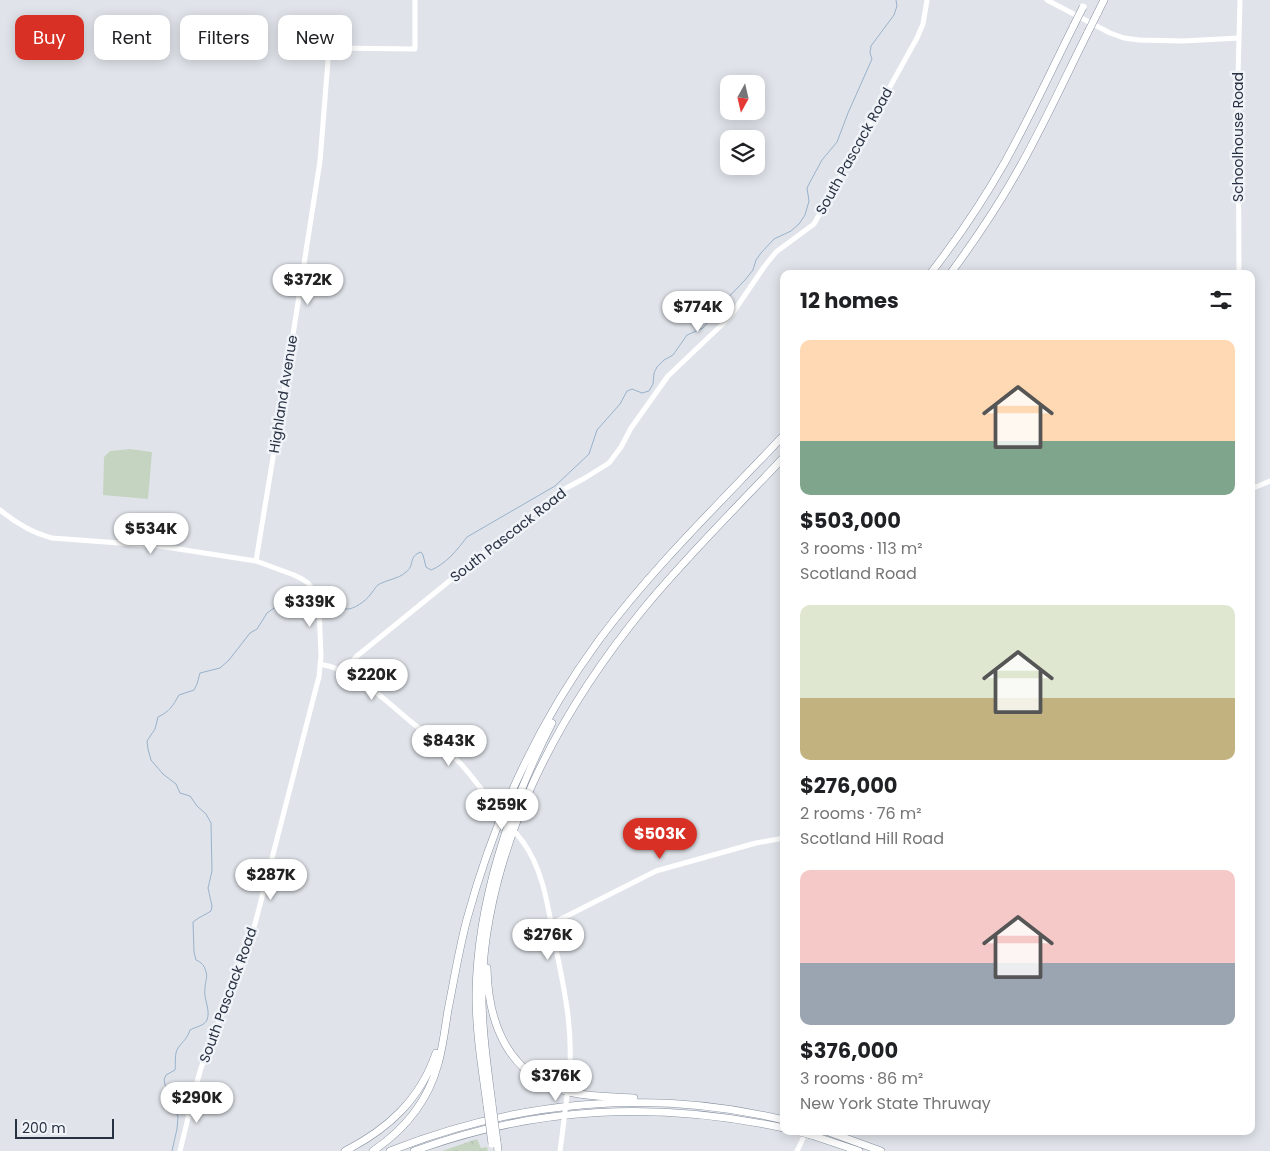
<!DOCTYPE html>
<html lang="en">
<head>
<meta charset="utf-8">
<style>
	:root { --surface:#fff; --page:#f2f2f2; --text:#202124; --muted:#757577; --accent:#d93025 }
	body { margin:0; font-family:Poppins,sans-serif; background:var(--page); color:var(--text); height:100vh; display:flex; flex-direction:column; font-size:19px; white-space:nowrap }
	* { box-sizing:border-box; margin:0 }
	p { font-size:16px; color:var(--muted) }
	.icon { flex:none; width:28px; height:28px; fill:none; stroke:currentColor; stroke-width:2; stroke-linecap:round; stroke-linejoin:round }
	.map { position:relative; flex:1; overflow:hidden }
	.details { position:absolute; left:780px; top:270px; width:475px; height:865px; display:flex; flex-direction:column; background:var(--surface); border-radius:10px; box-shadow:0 2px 12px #0003 }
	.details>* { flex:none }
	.top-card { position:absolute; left:15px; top:15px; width:475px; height:45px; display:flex; gap:10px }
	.needle { width:32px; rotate:188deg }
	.fabs { position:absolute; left:720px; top:75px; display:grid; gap:10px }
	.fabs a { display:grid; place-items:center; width:45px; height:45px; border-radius:10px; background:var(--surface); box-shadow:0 2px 12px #0003; font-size:25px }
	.scale { position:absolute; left:15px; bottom:12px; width:99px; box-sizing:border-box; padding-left:5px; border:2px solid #283142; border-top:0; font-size:14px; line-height:18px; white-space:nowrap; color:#283142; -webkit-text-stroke:4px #f0f3f7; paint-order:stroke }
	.price { position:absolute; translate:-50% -42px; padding:0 11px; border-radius:18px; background:#fff; color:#222; font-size:16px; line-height:32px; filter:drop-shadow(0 1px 2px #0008) }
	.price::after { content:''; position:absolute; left:50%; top:30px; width:15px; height:11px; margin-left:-8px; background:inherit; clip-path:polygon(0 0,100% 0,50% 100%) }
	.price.selected { background:var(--accent); color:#fff }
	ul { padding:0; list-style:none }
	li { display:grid; align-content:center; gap:10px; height:265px; padding:0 20px }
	li span { display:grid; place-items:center; height:155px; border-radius:10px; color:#555 }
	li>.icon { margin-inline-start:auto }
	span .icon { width:90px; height:90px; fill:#fffc; stroke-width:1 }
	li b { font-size:21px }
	h2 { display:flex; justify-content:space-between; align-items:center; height:60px; padding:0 20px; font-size:21px }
	.chip { padding:0 18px; border-radius:10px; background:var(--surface); box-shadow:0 2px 12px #0003; font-size:18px; line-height:45px }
	.chip.selected { background:var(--accent); color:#fff }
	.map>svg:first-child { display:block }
	.grass { fill:#c5d4c1 }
	.forest { fill:url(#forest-crowns) }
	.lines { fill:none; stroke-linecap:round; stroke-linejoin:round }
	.stream { stroke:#99b1cb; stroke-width:1 }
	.highway-casing { stroke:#8791a1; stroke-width:8 }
	.secondary { stroke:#fff; stroke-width:5 }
	.highway { stroke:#fff; stroke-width:7 }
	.highway-bridge-casing { stroke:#8791a1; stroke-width:8; stroke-linecap:butt }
	.secondary-bridge { stroke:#fff; stroke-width:5 }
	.highway-bridge { stroke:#fff; stroke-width:7 }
	.labels { text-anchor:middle; stroke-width:5; stroke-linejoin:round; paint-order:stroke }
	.street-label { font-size:14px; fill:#283142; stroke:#f0f3f7 }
</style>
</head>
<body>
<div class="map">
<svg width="1270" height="1151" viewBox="0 0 1270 1151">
	<defs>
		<pattern id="forest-crowns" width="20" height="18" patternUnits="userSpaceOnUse" patternTransform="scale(1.25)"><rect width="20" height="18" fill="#c5d4c1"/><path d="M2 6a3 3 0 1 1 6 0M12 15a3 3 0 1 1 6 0" fill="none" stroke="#a9b6a7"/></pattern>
	</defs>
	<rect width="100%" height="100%" fill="#e0e4ea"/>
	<path class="grass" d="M130,449L152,452L148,499L103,495L104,457L110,451Z"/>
	<path class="forest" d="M477,1139L481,1148L487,1147L488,1151H442Z"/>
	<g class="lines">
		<path class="stream" d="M319,600C329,600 340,610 349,609C358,607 368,599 373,591C375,589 376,586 378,585C385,580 399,579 406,572C415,566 408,556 421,552L423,555L426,567L431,570C446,564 457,550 467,537L555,486L589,454L597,430L620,404L627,391L632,389L642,393L649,391L653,384L654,373L657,367L664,360L673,355L687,335L703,328L711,319L717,315L720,306L745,280L753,270L756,260L761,253L774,239L791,231L799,224L805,215L809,201L807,188L810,182L822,160L837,142L848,113L872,59L870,53L871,46L894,15L897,6L896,0
			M172,1151L177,1129L178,1117L175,1106L167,1093L164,1080L166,1075L175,1070C176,1063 174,1054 178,1048C183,1041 187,1039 190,1030C195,1027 204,1026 207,1020C211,1010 203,998 205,988C205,982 208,977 206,972C205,966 201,962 196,960L194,952L193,922C199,917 205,915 211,911L212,906L208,888L212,871L211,823L206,814L197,806L190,796L180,793L176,784L163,774L151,760L148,749L147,741L155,729L158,717C170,711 172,707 179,695L194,690L197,684L200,673L220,668L229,660L250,633L257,629L267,613L274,608L291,602L315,600"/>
		<defs>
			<path id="highway" d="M1097,14L1104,0
				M930,274C958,238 983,201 1005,162C1030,117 1051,71 1074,25
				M950,274C976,239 1000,203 1021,165C1045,122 1066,76 1088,32
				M487,968C488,1024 509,1077 569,1092C590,1097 612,1097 634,1098
				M492,1104C487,1064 481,1024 482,983C488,844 558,713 645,607C688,555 737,507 784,457
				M487,1105C482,1068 476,1032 476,995C477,902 510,805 552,723
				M826,1131L881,1151
				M811,1135L859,1151
				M497,1142L498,1151
				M345,1151C388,1129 420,1100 436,1053
				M373,1151C404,1130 428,1101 438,1064C443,1047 445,1028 448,1010C454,980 459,949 467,919C494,820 538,723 599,640C654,566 721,502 784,435
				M390,1151C516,1101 651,1088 784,1120
				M414,1151C537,1106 657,1101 784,1128"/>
		</defs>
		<use href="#highway" class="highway-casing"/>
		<path class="secondary" d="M1047,0L1110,33L1124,38L1139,40L1183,41L1239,38
			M1239,274L1238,77L1240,0
			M1251,489L1270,481
			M0,510C16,523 32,533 52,538L159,546L256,561L294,575L302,579L308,583L315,592L319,607L321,656L319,677L316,688L255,924L249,943L201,1068L194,1093L180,1151
			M256,561L290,354L320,161L329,48L415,49V0
			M320,664C358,671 382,698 410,721C427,735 445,747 460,763C473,777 484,793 496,808
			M343,671L357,656L559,492L585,478L609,463L621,447L631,428L668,376L730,317L764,267L776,252L814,224L917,38L923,24L927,0
			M523,842C543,869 548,907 554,939C564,988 574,1030 569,1080
			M551,924L656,871L756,843L784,838
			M560,1151L563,1128
			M797,1151L806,1132"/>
		<use href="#highway" class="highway"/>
		<defs>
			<path id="highway-bridge" d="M1074,25L1083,7
				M1088,32L1097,14
				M492,1104L497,1142
				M487,1105L492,1144
				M800,1132L811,1135"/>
		</defs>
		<use href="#highway-bridge" class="highway-bridge-casing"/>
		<path class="secondary-bridge" d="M496,808L523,842
			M563,1128L569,1080"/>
		<use href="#highway-bridge" class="highway-bridge"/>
	</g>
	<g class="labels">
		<g class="street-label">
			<text transform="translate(1238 137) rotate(-90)" y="5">Schoolhouse Road</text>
			<text transform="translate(854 151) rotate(-61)" y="5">South Pascack Road</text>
			<text transform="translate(283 394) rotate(-81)" y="5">Highland Avenue</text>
			<text transform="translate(508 535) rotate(-38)" y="5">South Pascack Road</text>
			<text transform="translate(228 995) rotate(-70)" y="5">South Pascack Road</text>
		</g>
	</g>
</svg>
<div class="fabs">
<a><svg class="needle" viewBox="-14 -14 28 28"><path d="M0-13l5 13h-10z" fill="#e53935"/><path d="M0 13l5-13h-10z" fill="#757577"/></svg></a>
<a><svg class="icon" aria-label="layers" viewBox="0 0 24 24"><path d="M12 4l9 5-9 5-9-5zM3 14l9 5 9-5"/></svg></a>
</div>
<div class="scale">200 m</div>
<b class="price" style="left:308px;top:306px">$372K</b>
<b class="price" style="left:698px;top:333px">$774K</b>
<b class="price" style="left:151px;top:555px">$534K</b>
<b class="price" style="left:310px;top:628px">$339K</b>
<b class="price" style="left:372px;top:701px">$220K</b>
<b class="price" style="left:449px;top:767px">$843K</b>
<b class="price" style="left:502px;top:831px">$259K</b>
<b class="price selected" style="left:660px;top:860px">$503K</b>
<b class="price" style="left:271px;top:901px">$287K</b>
<b class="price" style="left:548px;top:961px">$276K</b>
<b class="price" style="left:556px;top:1102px">$376K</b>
<b class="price" style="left:197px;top:1124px">$290K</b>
<div class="top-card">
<a class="chip selected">Buy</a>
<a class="chip">Rent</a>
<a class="chip">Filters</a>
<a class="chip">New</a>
</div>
<section class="details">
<h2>12 homes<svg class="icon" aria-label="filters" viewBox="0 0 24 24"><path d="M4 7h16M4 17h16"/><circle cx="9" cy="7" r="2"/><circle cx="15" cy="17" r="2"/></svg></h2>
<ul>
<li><span style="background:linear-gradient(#ffd9b3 65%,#7fa58c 0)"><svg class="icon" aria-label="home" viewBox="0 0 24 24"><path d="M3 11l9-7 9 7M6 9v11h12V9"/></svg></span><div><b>$503,000</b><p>3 rooms · 113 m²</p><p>Scotland Road</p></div></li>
<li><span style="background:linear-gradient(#dfe7d0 60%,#c2b280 0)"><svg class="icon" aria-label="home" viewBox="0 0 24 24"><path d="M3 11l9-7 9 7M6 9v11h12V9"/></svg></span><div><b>$276,000</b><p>2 rooms · 76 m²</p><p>Scotland Hill Road</p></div></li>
<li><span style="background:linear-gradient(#f6c9c9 60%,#9aa5b1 0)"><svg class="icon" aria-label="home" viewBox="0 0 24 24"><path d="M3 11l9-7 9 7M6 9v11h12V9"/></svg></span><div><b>$376,000</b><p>3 rooms · 86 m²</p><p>New York State Thruway</p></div></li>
</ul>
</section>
</div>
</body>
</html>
